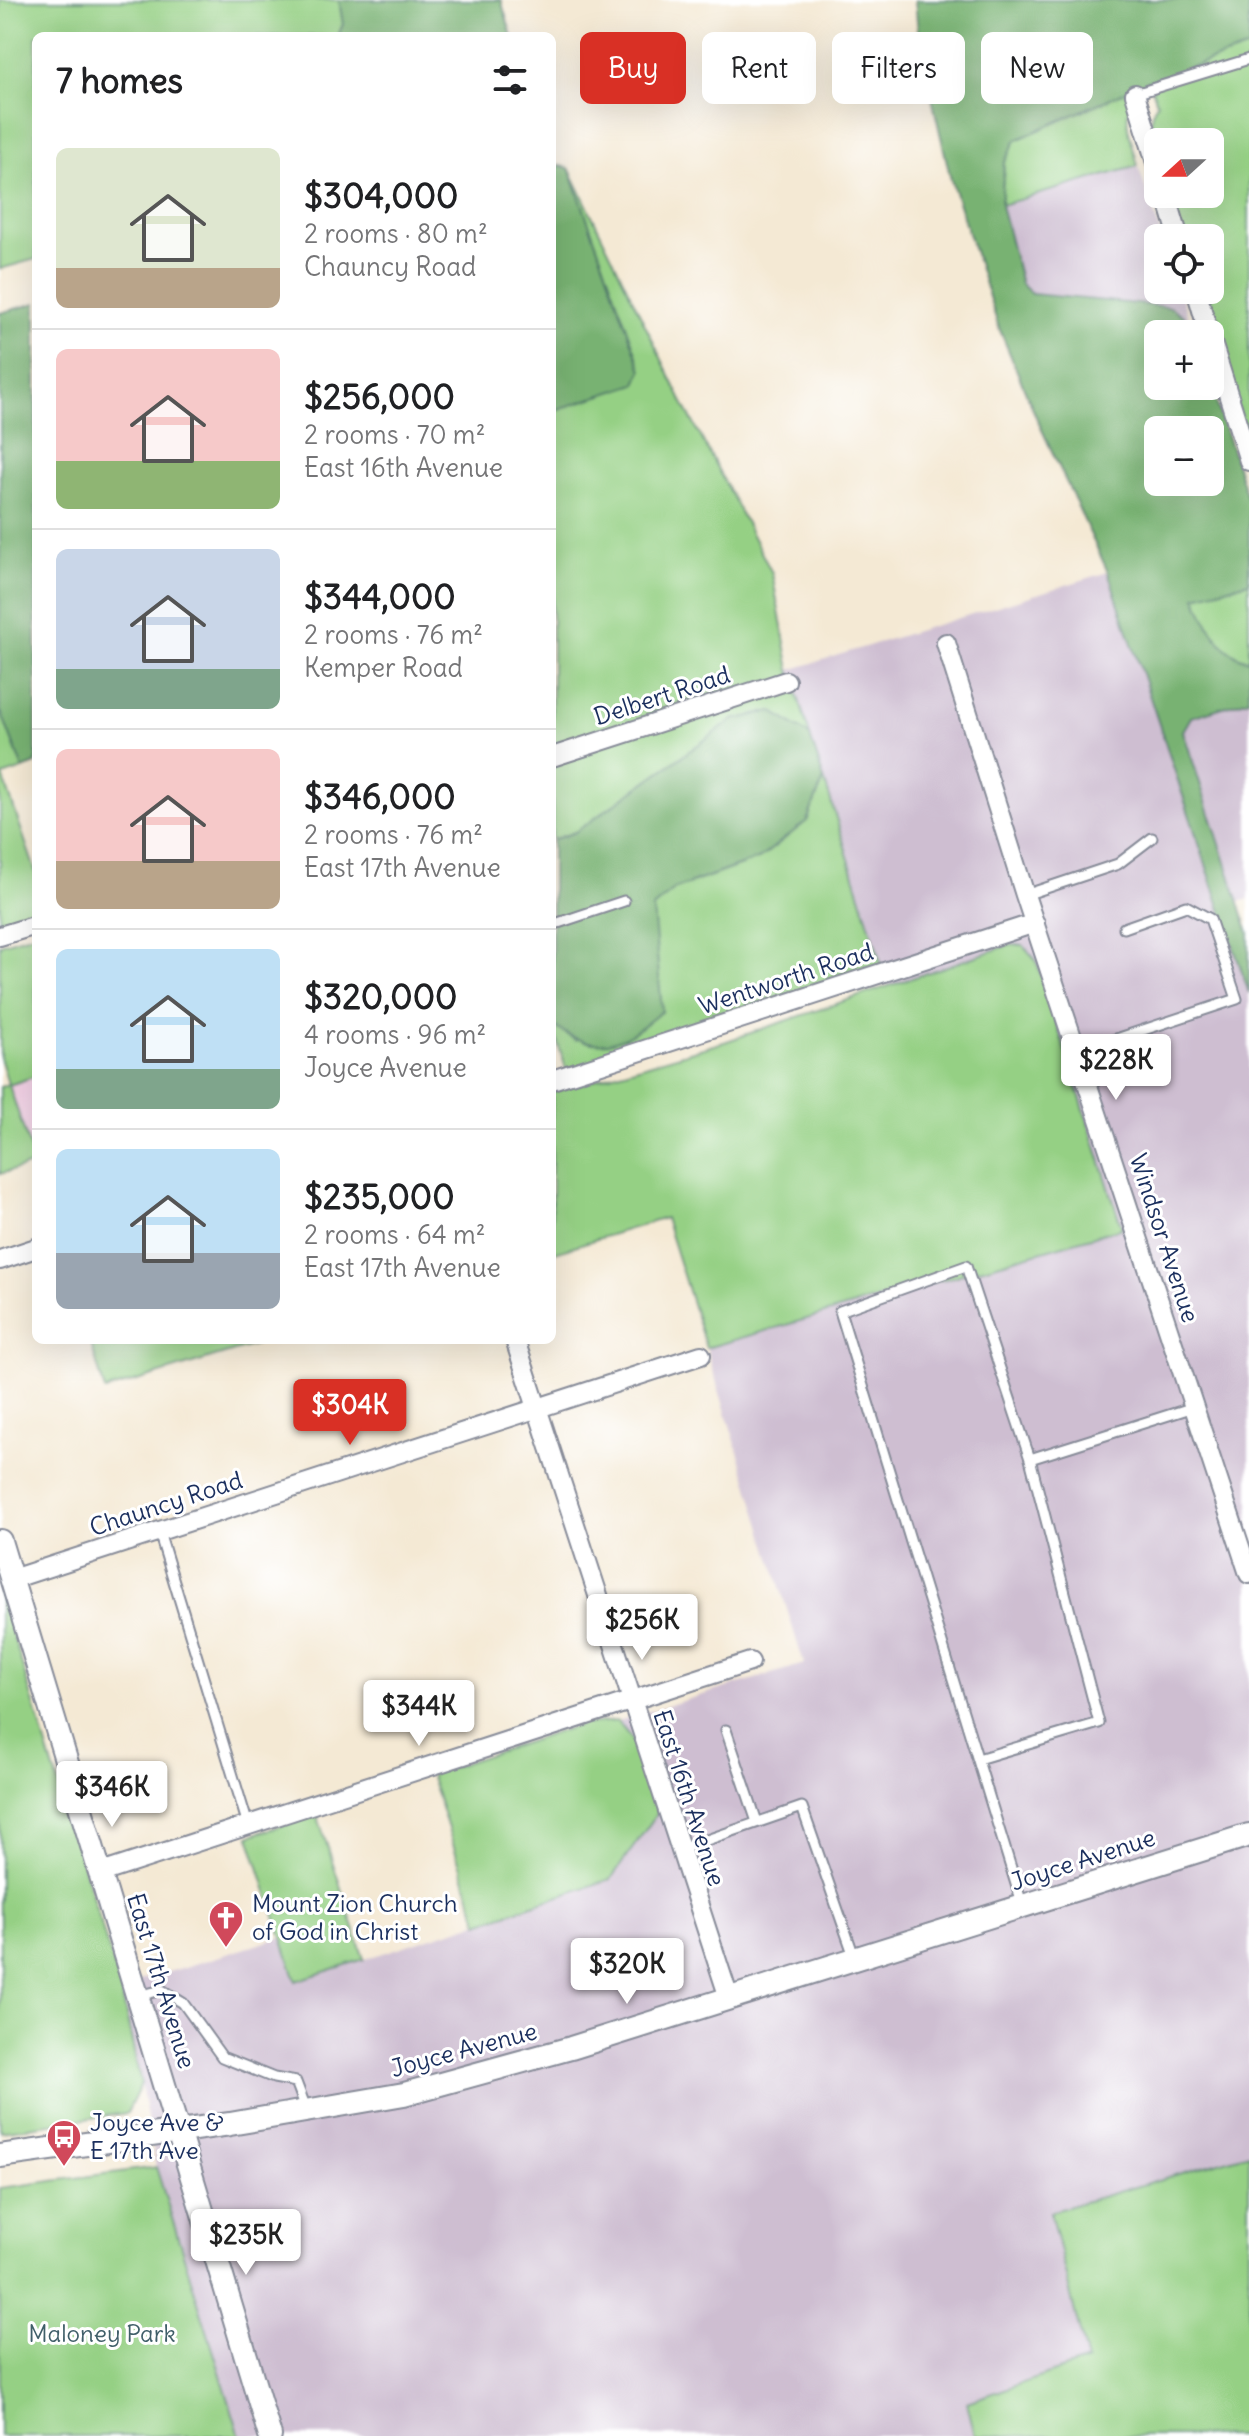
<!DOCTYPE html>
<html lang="en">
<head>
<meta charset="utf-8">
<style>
	:root { --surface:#fff; --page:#f6f6f6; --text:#202124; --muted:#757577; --line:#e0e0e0; --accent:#d93025 }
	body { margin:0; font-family:Delius,sans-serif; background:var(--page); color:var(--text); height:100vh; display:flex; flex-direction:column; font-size:30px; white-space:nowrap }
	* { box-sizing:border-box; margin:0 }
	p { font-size:26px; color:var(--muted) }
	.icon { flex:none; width:44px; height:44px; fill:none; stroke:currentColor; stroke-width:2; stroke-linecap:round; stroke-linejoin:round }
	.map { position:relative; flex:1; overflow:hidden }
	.sheet { position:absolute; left:32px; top:32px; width:524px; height:1312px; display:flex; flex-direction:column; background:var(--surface); border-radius:12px; box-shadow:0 8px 32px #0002 }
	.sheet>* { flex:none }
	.top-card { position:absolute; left:580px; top:32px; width:548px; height:72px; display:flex; gap:16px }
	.needle { width:52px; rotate:249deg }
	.buttons { position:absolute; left:1144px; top:128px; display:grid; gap:16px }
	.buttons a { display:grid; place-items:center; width:80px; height:80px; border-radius:12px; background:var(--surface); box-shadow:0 8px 32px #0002; font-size:40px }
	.price { position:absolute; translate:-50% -68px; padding:0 18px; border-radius:8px; background:#fff; color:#222; font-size:26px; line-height:52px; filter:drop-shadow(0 2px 4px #0008) }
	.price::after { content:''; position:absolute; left:50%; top:48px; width:24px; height:18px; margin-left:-12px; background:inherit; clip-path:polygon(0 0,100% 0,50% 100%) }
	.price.current { background:var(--accent); color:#fff }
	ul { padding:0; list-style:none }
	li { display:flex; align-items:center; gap:24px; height:200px; padding:0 24px }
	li+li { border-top:2px solid var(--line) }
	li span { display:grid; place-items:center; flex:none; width:224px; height:160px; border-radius:12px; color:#555 }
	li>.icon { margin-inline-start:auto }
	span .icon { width:96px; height:96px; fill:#fffc; stroke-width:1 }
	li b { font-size:34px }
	h2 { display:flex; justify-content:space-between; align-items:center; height:96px; padding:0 24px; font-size:34px }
	.pill { padding:0 28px; border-radius:12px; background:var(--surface); box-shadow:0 8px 32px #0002; font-size:28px; line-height:72px }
	.pill.current { background:var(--accent); color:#fff }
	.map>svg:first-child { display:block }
	.built { fill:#f1d0e4 }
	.industrial { fill:#cebed1 }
	.green { fill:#95d084; stroke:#588071; stroke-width:2 }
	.forest { fill:#78b272; stroke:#4a7068; stroke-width:2; fill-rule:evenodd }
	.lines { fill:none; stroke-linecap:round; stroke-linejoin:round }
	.service-casing { stroke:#888c99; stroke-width:13 }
	.minor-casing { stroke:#888c99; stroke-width:22 }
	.tertiary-casing { stroke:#888c99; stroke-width:26 }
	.service { stroke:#fff; stroke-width:9 }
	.minor { stroke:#fff; stroke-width:18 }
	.tertiary { stroke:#fff; stroke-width:22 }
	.labels { text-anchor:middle; stroke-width:6; stroke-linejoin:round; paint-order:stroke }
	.street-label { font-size:24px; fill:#1b2f5e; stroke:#fff }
	.poi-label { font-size:24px; fill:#1b2f5e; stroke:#fff; text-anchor:start }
	.park-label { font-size:24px; fill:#405f69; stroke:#fff }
</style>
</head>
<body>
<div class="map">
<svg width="1249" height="2436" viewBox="0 0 1249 2436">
	<rect width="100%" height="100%" fill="#fff"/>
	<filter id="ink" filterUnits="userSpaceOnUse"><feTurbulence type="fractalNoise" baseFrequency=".0125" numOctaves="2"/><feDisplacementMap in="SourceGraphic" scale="16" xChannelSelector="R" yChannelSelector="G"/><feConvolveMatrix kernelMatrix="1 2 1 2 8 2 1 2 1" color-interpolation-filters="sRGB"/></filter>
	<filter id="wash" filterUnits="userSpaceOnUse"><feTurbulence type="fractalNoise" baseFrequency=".006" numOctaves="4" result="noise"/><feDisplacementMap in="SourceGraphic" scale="32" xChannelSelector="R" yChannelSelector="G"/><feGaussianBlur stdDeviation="1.8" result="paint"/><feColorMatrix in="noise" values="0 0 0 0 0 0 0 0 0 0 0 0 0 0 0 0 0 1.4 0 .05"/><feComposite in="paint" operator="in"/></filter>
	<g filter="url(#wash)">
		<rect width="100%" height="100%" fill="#f4e9d4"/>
		<path class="built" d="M36,1076V1167L9,1085Z"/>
		<path class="industrial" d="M1138,166L1162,238H1158V290H1179L1189,320L1170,307L1032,294L1021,284L1001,205Z
			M1108,572L1249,993V2153L1050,2212L1088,2362L967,2402L975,2436H240L156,2167L135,2051L120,1987L282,1937L297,1981L611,1879L635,1743L617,1721L804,1664L706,1348L1122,1228L1036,960L1023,945H1009L888,985L790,670Z
			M1249,699V899L1239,902L1183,731L1191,717Z"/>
		<path class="green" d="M0,0H339L343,24L338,36H36V259L0,269Z
			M1249,48V444L1200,290H1210V238H1184L1170,194H1210V142H1158C1152,128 1147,117 1157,103L1150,82C1115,112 1129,126 1138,166L1001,205L1004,163L1016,140L1149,81Z
			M569,168L681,399L772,573L790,670L810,736L772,711L575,832L552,840V411L635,384L642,370Z
			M1249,582V660C1220,654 1205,620 1196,596Z
			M0,709L23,769L3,776L36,873V920L0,930Z
			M824,779L882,966L567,1072L552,1025L576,1040L662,1012L652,908L675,889L760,858L807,821Z
			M36,933V1076L9,1085L35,1164L0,1174V1087L8,1084L0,1057V944Z
			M1009,945H1023L1036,960L1122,1228L706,1348L665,1218L552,1253V1092L724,1042Z
			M90,1340H270L105,1391Z
			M0,1593L120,1987L141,2084L127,2113L0,2131Z
			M617,1721L635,1743L658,1812L611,1879L479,1923L430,1774L582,1724Z
			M317,1814L364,1959L296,1981L249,1836Z
			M1249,2153V2436H975L967,2402L1087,2361L1050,2212Z
			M156,2167L240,2436H0V2188Z"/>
		<path class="forest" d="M339,0H501L512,36H338L343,24Z
			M915,0H1249V48L1149,81L1016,140L1004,163L1001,205L1021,284L1032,294L1170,307L1189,320L1194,334H1158V386H1210V383L1249,503V582L1196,596C1205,621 1220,654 1249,660V699L1191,717L1183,731L1249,933V993L1108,572L1037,419L999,328L951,180L919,42ZM1158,430H1210V482H1158Z
			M552,164L569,168L642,370L636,384L552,411Z
			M36,303V764L23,769L0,709V313Z
			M772,711L810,736L824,779L807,821L760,858L675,889L653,908L662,1011C620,1046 599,1056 552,1025V840L575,832L733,720Z"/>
	</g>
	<g filter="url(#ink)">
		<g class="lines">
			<defs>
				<path id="service" d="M1135,94L1249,59
					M1025,895L1118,864L1152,838
					M552,925L624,901
					M1077,1052L1237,999L1210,919L1186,906L1124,928
					M159,1532L248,1825
					M726,1730L757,1822
					M978,1759L1099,1723L1030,1459
					M681,1849L802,1807L855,1959
					M1023,1907L840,1311L966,1266L1030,1459L1194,1407
					M138,1996L162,1990L183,2003L222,2057L274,2078L296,2082L307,2111"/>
				<path id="minor" d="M1135,94L1158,169
					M1166,194L1179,238
					M1196,290L1209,334
					M1210,336L1249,461
					M946,643L1025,895L1249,1574
					M552,757L786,681
					M0,936L36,925
					M552,1080L1035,923
					M0,1260L36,1248
					M515,1340L729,1998
					M12,1579L701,1355
					M101,1873L750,1662"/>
				<path id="tertiary" d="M0,1541L270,2436
					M0,2156L230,2124L404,2094L571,2048L1249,1835"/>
			</defs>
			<use href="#service" class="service-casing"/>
			<use href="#minor" class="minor-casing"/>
			<use href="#tertiary" class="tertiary-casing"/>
			<use href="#service" class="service"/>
			<use href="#minor" class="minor"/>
			<use href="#tertiary" class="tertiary"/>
		</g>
	</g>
	<defs>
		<symbol id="church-pin" viewBox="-11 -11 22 30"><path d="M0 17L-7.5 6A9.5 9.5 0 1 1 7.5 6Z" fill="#d1495b" stroke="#fff"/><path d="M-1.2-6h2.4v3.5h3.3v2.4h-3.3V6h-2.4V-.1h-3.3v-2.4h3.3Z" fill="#fff"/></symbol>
		<symbol id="bus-pin" viewBox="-11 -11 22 30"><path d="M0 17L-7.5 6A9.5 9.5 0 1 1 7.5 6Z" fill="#d1495b" stroke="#fff"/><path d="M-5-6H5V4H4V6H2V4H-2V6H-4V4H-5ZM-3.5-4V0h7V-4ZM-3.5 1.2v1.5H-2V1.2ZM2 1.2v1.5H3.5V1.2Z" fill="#fff"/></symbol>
	</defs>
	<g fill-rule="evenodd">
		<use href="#church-pin" x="206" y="1898" width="40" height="54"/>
		<use href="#bus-pin" x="44" y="2117" width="40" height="54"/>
	</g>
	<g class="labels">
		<g class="street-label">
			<text transform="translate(662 696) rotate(-18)" y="8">Delbert Road</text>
			<text transform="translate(786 979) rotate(-18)" y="8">Wentworth Road</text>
			<text transform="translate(1164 1238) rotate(72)" y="8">Windsor Avenue</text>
			<text transform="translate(166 1504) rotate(-18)" y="8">Chauncy Road</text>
			<text transform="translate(689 1798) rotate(72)" y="8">East 16th Avenue</text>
			<text transform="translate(1083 1860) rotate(-18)" y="8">Joyce Avenue</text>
			<text transform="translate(161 1981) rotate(73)" y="8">East 17th Avenue</text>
			<text transform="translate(464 2050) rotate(-15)" y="8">Joyce Avenue</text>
		</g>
		<g class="poi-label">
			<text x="252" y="1912">Mount Zion Church<tspan x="252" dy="28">of God in Christ</tspan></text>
			<text x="90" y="2131">Joyce Ave &amp;<tspan x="90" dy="28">E 17th Ave</tspan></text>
		</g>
		<g class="park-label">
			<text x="102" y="2342">Maloney Park</text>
		</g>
	</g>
</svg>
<div class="buttons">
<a><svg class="needle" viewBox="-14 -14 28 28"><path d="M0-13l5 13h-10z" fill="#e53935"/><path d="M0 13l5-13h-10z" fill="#757577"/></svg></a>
<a><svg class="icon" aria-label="locate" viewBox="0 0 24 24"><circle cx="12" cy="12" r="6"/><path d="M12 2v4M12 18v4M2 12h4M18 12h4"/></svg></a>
<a>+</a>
<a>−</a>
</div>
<b class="price" style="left:1116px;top:1102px">$228K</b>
<b class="price current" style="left:350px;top:1447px">$304K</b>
<b class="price" style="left:642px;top:1662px">$256K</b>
<b class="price" style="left:419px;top:1748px">$344K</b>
<b class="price" style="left:112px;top:1829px">$346K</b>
<b class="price" style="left:627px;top:2006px">$320K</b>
<b class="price" style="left:246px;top:2277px">$235K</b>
<div class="top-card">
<a class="pill current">Buy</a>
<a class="pill">Rent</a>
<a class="pill">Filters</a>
<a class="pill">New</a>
</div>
<section class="sheet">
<h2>7 homes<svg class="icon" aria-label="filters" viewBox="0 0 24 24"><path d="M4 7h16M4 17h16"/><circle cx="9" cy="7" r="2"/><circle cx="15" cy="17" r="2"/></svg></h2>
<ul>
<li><span style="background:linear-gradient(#dfe7d0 75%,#b9a48a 0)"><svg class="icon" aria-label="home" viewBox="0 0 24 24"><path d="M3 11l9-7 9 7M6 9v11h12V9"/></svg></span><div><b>$304,000</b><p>2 rooms · 80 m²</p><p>Chauncy Road</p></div></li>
<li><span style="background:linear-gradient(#f6c9c9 70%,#8fb573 0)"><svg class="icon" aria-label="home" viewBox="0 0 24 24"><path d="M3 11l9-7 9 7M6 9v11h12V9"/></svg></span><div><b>$256,000</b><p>2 rooms · 70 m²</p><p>East 16th Avenue</p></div></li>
<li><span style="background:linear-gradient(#c9d6e8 75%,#7fa58c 0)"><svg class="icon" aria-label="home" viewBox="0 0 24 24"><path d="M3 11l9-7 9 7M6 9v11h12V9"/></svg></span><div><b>$344,000</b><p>2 rooms · 76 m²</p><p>Kemper Road</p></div></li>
<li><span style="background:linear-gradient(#f6c9c9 70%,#b9a48a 0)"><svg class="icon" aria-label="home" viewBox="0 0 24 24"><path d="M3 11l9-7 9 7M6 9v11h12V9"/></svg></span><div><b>$346,000</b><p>2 rooms · 76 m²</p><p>East 17th Avenue</p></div></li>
<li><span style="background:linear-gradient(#bfe0f5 75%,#7fa58c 0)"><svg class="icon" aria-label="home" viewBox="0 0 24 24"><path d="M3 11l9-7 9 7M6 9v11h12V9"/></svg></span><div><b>$320,000</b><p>4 rooms · 96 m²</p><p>Joyce Avenue</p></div></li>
<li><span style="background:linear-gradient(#bfe0f5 65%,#9aa5b1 0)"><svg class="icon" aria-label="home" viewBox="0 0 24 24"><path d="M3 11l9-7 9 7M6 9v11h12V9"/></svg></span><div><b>$235,000</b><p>2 rooms · 64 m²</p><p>East 17th Avenue</p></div></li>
</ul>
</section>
</div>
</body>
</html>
